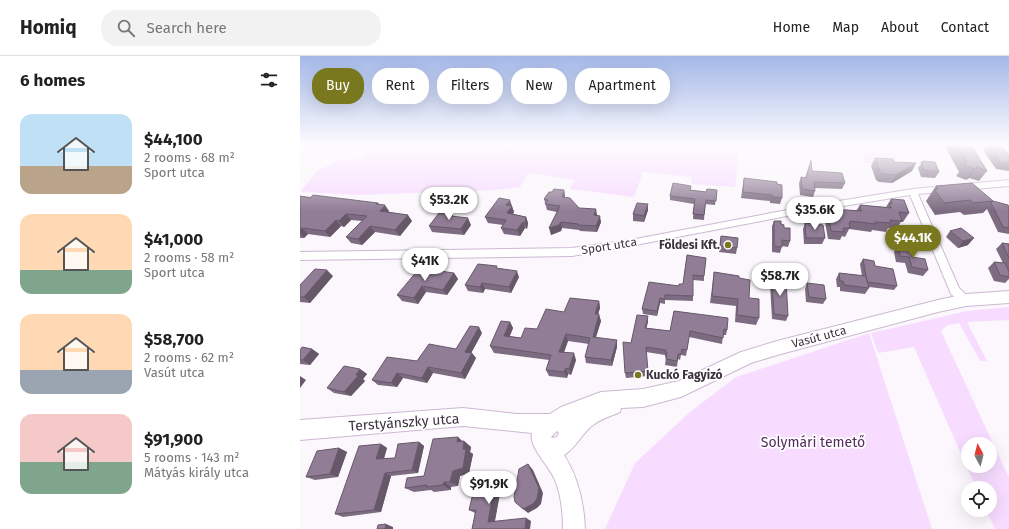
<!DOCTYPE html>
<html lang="en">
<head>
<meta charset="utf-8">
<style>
	:root { --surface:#fff; --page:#f2f2f2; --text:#222; --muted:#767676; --line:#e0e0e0; --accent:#79781f }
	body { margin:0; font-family:"Fira Sans",sans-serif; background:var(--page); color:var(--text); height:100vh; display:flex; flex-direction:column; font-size:15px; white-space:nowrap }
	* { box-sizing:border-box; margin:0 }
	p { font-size:13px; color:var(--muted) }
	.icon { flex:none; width:22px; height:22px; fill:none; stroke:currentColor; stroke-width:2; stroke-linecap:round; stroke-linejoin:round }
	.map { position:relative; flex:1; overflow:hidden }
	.panel { display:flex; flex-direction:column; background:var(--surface); width:300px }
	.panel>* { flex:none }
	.top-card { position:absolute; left:12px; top:12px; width:380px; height:36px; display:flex; gap:8px }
	.needle { width:26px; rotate:353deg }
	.controls { position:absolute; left:661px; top:381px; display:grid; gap:8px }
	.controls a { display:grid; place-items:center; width:36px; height:36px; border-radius:50%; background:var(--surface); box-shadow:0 4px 16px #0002; font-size:20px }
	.price { position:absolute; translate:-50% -34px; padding:0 9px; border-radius:14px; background:#fff; color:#222; font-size:13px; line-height:26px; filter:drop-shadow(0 1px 2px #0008) }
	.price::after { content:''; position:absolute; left:50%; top:24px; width:12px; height:9px; margin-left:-6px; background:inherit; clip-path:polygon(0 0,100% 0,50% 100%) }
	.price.on { background:var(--accent); color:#fff }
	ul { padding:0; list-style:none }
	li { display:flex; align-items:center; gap:12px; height:100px; padding:0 20px }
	li span { display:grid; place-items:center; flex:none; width:112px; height:80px; border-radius:12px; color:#555 }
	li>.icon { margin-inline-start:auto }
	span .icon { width:48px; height:48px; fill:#fffc; stroke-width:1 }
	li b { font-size:17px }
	h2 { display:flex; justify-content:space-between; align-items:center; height:48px; padding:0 20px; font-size:17px }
	.pill { padding:0 14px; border-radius:16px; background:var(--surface); box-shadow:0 4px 16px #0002; font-size:14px; line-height:36px }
	.pill.on { background:var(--accent); color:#fff }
	header { display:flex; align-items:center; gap:24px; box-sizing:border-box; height:56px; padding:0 20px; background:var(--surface); border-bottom:1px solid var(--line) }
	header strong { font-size:19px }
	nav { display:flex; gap:22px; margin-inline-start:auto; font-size:14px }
	.search { width:280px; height:36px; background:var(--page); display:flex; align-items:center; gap:10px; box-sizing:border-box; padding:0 14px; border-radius:16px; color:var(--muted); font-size:15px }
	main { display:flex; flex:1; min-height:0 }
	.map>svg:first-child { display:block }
	.green { fill:#f7dcff; fill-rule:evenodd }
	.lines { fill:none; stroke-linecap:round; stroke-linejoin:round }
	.street-casing { stroke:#cdb8d3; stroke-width:2 }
	.secondary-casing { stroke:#cdb8d3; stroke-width:2 }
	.street { fill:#fff; fill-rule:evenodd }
	.secondary { fill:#fff; fill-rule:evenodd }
	.wall { fill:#7d6c81 }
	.shaded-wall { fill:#665869 }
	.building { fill:#917d96; stroke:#665869 }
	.poi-dot { fill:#79781f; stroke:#fff; stroke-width:1.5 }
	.labels { text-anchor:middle; stroke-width:3.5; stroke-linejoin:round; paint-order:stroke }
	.poi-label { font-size:12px; font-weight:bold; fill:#3c333e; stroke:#fff; text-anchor:end }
	.street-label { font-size:12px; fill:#3c333e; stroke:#fff }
	.near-street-label { font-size:14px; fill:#3c333e; stroke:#fff }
	.near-park-label { font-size:14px; fill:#542a5f; stroke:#fff }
</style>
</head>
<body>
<header>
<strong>Homiq</strong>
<div class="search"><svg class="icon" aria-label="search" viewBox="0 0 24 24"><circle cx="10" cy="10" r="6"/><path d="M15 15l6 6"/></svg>Search here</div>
<nav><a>Home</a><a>Map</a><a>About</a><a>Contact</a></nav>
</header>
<main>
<section class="panel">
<h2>6 homes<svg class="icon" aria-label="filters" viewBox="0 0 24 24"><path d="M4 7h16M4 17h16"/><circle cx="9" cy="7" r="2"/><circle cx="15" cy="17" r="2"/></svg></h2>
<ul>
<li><span style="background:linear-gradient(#bfe0f5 65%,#b9a48a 0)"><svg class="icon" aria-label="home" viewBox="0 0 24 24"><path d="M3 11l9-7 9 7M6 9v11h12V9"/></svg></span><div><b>$44,100</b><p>2 rooms · 68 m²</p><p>Sport utca</p></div></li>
<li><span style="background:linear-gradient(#ffd9b3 70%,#7fa58c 0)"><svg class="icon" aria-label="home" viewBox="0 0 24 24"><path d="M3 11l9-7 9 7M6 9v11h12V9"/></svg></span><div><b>$41,000</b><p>2 rooms · 58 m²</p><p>Sport utca</p></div></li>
<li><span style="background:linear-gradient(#ffd9b3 70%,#9aa5b1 0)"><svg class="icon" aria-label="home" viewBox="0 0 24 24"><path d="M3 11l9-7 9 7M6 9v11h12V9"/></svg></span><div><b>$58,700</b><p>2 rooms · 62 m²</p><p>Vasút utca</p></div></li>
<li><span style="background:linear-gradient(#f6c9c9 60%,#7fa58c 0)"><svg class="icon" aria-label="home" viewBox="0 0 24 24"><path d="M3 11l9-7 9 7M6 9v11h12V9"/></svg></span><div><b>$91,900</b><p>5 rooms · 143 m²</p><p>Mátyás király utca</p></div></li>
</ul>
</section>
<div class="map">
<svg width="709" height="473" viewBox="0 0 709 473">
	<rect width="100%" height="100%" fill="#fbf7fc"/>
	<path class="green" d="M77,89H537L539,95L439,92L435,131L391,128L392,121L343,116L334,141L270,133L274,124L229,117L220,131L195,134L59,139L0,136L17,115L39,104L61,103Z
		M560,89H602L596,100L597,110L565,107Z
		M709,251V264L667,266L687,305H680L659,267L648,269L641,275L709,422V473H695L686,454H690V432H676L614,291L578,297L571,277L667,255ZM668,388H690V410H668Z
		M569,277L632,473H305L335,407L390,356L436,321Z"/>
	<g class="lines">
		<defs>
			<path id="street" d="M709,124V130L618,138L659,232L672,244L670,247L666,248L662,247L651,238L610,139L508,156L330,190L272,200L0,204V196L272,192L330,184L508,150L613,133Z"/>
			<path id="secondary" d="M709,235V247L666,250L638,256L477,299L451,307L381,341L343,351L321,352L320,356C311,360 300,363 293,369C282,377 275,393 264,399C278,421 284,447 285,473H263C263,456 261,439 255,424C250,411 228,390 232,377L163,370L0,384V364L163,352L217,358H250L261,351L301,336L343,333L379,325L441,296L477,285L638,244L666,238ZM257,375L259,377L257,381L252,382L251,381Z"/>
		</defs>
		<use href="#street" class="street-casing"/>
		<use href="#secondary" class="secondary-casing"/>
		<use href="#street" class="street"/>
		<use href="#secondary" class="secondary"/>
	</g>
	<path class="wall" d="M644,89H671L687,115L679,125L669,122L666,124L656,120L659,116Z
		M687,89H701L709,99V115L696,113L683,94Z
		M575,102L594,106L616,107L612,115L592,127L579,126L576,124L571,110Z
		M511,104L512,115L545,127L542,133L515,132V135L513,141L500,139L499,127L501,121L505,122Z
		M623,105L639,116L635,122L621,121L618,112Z
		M444,122L477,128L482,142L480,148L470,147V145L441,142L443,128Z
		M636,130L693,145L709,151V178L698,176L687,153L683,157L664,159L660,156L635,159L626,145Z
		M264,134L265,140V142L279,152L297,159L301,166L297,176L280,175L279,174L262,172L261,175L251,179L257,156L247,154L244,143L252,136Z
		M390,134L406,136L417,134L415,149L405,148L404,164L393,163L394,148L370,144V140Z
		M0,140L78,147L79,148L89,155L88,156L112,165L100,180L75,176L62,189L51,187L46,181L62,165L51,164L44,171L41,170L30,181L8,178L4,182H0Z
		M591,143L609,157L603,166H601L596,173L588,172L586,176L572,174L571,176L549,173L545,181L542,180L540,184L528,183L525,166L528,158H531L533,153L556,155L560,149L586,151Z
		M348,148V154L344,166L333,165V158Z
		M212,150V151L214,156L213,158L226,161L228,167L227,173L225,172L220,180L204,178L201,172L203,169L188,167L185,161Z
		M152,158L154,161L171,169L164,179L132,176L129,170Z
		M474,165L481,168L484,172L490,185L488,191L482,190L480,197L472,196V170Z
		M505,167L525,182L522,188H504L503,173Z
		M650,175L668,189L658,192L646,181Z
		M421,180L437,192L436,198L419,196Z
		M702,187L709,188V223L705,227L694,225L688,212L694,206L703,207L696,193Z
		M598,190L628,214L623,220L608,217L605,207L596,206L594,196Z
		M387,199L404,220V225L393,224V245L365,244V248L360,247L357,260L343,258L342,253L383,228Z
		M563,203L575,210L597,230L594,234L569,231V232L565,238L540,235V231H537L536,223L539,217L562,220L560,208Z
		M198,213L219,221L211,237L185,233L183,237L168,235L165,229Z
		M414,216L439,222L459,262L456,269L435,266L436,250L410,247Z
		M139,217H154L158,223L147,239L126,236L118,248L102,245L97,239Z
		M33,220L10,247L0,246V229Z
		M472,223L488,260L486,265L472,263L470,229Z
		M507,227L526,243L523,248L506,246L505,233Z
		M299,245L300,252L298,258L301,265L296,281L317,291L312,310L286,307L285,301L289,288L268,285L264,296L276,304L271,319L268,318L267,322L249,320L246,314L249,304L194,297L190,290L210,266L213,272L210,280L221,282L237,273L264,256Z
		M374,255L427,274L426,279H423L422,288L389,281L386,300L381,299L380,304L378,303L377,311L365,309L366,301H365V299L346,296L348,320L326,322L325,317L331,287L348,266L346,272L370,275Z
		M182,277L171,297L176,302L165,323L133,317L127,327L103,322L97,331L78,329L72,324L117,305L156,293Z
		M12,293L19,298L10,309L0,308V294Z
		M60,313L67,318L63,323L65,325L51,340L34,337L27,332Z
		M158,381L163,386L164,385L171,391L170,396L173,398L169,417L160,420L158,430L151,431V434L134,436L131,434L114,436L105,432L124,420Z
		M119,386L124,390L118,417L91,420L81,456L43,461L35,458L81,388L87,392L84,402H95Z
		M39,392L47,396L38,421L15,424L6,421Z
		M203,421L195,465H231L172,473L175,457L169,454Z"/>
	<path class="shaded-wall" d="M616,107L612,115L592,127L596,119Z
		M677,111L669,122L666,124L674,113Z
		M264,134L265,140L263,147L262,141Z
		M210,144L214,156L209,163L207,157L206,149Z
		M78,147L82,153L85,149L89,155L84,161L80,155L76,148Z
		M348,148V154L344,166V160Z
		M296,153L297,159H294Z
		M46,158L51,164L44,171L39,165Z
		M108,159L112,165L100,180L95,174Z
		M300,160L301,166L297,176L296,170Z
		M226,161L228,167L227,173L225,167Z
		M168,162L171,169L164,179L161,173Z
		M36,164L41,170L30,181L25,175Z
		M223,166L225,172L220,180L217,174Z
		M261,166L262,172L261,175L251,179L249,172Z
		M70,170L75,176L62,189L58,183Z
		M2,172L8,178L4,182L0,177V174Z
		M674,182L668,189L658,192L663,185Z
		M27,214L33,220L10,247L4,241Z
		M217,215L219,221L211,237L209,231Z
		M154,217L158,223L147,239L143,234Z
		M182,227L185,233L183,237L180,231Z
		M122,230L126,236L118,248L114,242Z
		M360,242V247L357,260V255Z
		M299,245L300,252L296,264L295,258Z
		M299,258L301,265L294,287L293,281Z
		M348,260V266L345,277V272Z
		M210,266L213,272L207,286L204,280Z
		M179,271L182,277L169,301L165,296Z
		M266,278L268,285L262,302L259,296Z
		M317,284V291L312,310L311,304Z
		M12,293L19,298L10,309L3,304Z
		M172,297L176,302L165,323L161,317Z
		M274,297L276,304L271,319L269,313Z
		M128,311L133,317L127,327L122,322Z
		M266,312L268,318L267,322L264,316Z
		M60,313L67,318L63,323L65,325L51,340L44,336Z
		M97,317L103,322L97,331L91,327Z
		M0,320L6,324L0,332Z
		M158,381L164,387V385L171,391L170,396L173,398L169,417L160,420L158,430L150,426Z
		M119,386L124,390L118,417L112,414Z
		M81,388L87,392L83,406L76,403Z
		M39,392L47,396L38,421L30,418Z
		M228,408L233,414L243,437L241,448L237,452L228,457L223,453Z
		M197,416L203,421L194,469L188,466Z
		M85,417L91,420L81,456L74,454Z
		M144,426L151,431V434L143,429Z
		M226,462L231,465L230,473H225Z
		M86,468L93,471V473H85Z"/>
	<path class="building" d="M657,89H671L687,115L677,111L674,113L664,109L667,106Z
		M688,89H701L709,99V108L701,107Z
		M575,102L593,103L594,106L616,107L596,119L584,118L580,116Z
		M511,104L512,115L542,117L545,127L514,126L515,135L502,133L501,121L506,122Z
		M623,105L635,106L639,116L624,114L621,106H623Z
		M444,122L477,126V128L482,129V142L472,141V139L443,136Z
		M373,127L391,130L390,134L406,136L407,133L417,134L416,145L406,144L404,159L393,158L395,143L370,140Z
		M672,127L693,145L673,147L670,144L644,147L634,133H638L636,130Z
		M254,133L264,134L262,141L270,142L279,152L296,153L294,159L300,160L296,170L278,169V168L261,166L259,169L249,172L260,150L245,148L248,144L244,143L249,136H252Z
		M13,139L21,140L78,147L76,148L85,149L80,155L108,159L95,174L70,170L58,183L46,181L67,160L46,158L39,165L36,164L25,175L2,172L0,174V140L10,142Z
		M199,142L210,144L206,149L212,150L207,157L226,161L225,167L223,166L217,174L201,172L206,164L185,161Z
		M591,143L604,144L609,157L599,156L602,165L590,164L591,167L575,166L576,168L550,165L551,167H549L550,172H543L544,176L531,175L528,158H534L533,153L561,155L560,149L591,152L589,147L592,148Z
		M693,145L708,149L709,151V172L703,171L691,147Z
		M337,147L348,148L344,160L333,158Z
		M139,157L152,158L151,160L168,162L161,173L129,170Z
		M474,165H481V168L484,169V172H490V185L482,184V191L474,190Z
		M505,167L523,169L525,182H506Z
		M661,172L674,182L663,185L650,175Z
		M421,180L438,182L437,192L420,190Z
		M702,187L709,188V202Z
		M598,190L609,192L612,201L625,203L628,214L612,211L609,201L600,200Z
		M387,199L406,202L404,220L393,219V240L365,239V243L360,242L357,255L342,253L349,226L379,230V228H383Z
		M563,203L574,205L575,210L593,213L597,230L567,226Z
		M694,206L705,207L709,216V221L700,219Z
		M178,208L197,210L196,212L217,215L209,231L182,227L180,231L165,229Z
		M15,213L27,214L4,241H0V229Z
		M118,214L139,217L140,215L154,217L143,234L122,230L114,242L97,239Z
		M414,216L439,220V222L450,224L449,242L459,243V262L437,259L438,243L412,240Z
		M539,217L566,220L569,232L544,229L543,225H540Z
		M472,223L486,224L488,260L474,258Z
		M507,227L524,229L526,243L509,241Z
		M270,242L299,245L295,258H299L293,281L317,284L311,304L285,301L290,282L266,278L259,296L274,297L269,313L266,312L264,316L246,314L251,299L190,290L201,265L210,266L204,280L221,282L225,272L237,273L246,253L264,256Z
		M374,255L428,262L427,274L424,273L423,282L390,275L387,294L382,293L381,298H378L377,305L366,303L367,296H365L366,294L346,291L348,315L325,317L323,286L331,287L337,259L348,260L345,272L370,275Z
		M170,270L179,271L165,296L172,297L161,317L128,311L122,322L97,317L91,327L72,324L87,301L117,305L129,288L156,293Z
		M2,291L12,293L3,304H0V294Z
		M44,310L60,313L56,319L58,320L44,336L27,332Z
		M158,381L157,386L164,385L163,393H166L163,412L153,415L150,426H144L143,429L126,431L127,429L105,432L107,422L124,420L133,383Z
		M119,386L112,414L85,417L74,454L35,458L59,390L81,388L76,403L95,402L98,388Z
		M39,392L30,418L6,421L17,395Z
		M228,408L239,432L237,443L233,448L223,453L215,446L214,441L219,413Z
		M197,416L188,466L226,462L225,473H172L176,454H169L178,417Z
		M86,468L85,473H77L78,469Z"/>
	<linearGradient id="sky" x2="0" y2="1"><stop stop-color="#a4b8e8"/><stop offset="0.57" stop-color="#fdfbfe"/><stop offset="1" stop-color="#fdfbfe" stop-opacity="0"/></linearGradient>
	<rect width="709" height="155" fill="url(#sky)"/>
	<g class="poi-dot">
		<circle cx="428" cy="189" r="4"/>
		<circle cx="338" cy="319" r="4"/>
	</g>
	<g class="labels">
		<g class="poi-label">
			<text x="420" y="193">Földesi Kft.</text>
			<text x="346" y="323" text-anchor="start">Kuckó Fagyizó</text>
		</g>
		<g class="street-label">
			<text transform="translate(309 190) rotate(-9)" y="4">Sport utca</text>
			<text transform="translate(519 281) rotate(-15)" y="4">Vasút utca</text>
		</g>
		<g class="near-street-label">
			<text transform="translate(104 366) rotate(-4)" y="5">Terstyánszky utca</text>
		</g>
		<g class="near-park-label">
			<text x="513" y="391">Solymári temető</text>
		</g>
	</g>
</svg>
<div class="controls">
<a><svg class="needle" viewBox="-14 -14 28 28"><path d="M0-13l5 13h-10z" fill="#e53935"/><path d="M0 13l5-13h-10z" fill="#767676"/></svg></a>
<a><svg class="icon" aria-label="locate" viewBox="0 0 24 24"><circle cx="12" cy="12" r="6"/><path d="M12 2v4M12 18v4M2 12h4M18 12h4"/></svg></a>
</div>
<b class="price" style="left:149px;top:165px">$53.2K</b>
<b class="price" style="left:515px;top:175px">$35.6K</b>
<b class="price on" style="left:613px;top:203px">$44.1K</b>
<b class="price" style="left:125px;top:226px">$41K</b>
<b class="price" style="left:480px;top:241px">$58.7K</b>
<b class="price" style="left:189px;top:449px">$91.9K</b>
<div class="top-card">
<a class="pill on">Buy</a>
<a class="pill">Rent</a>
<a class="pill">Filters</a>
<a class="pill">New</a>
<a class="pill">Apartment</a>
</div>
</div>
</main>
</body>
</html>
